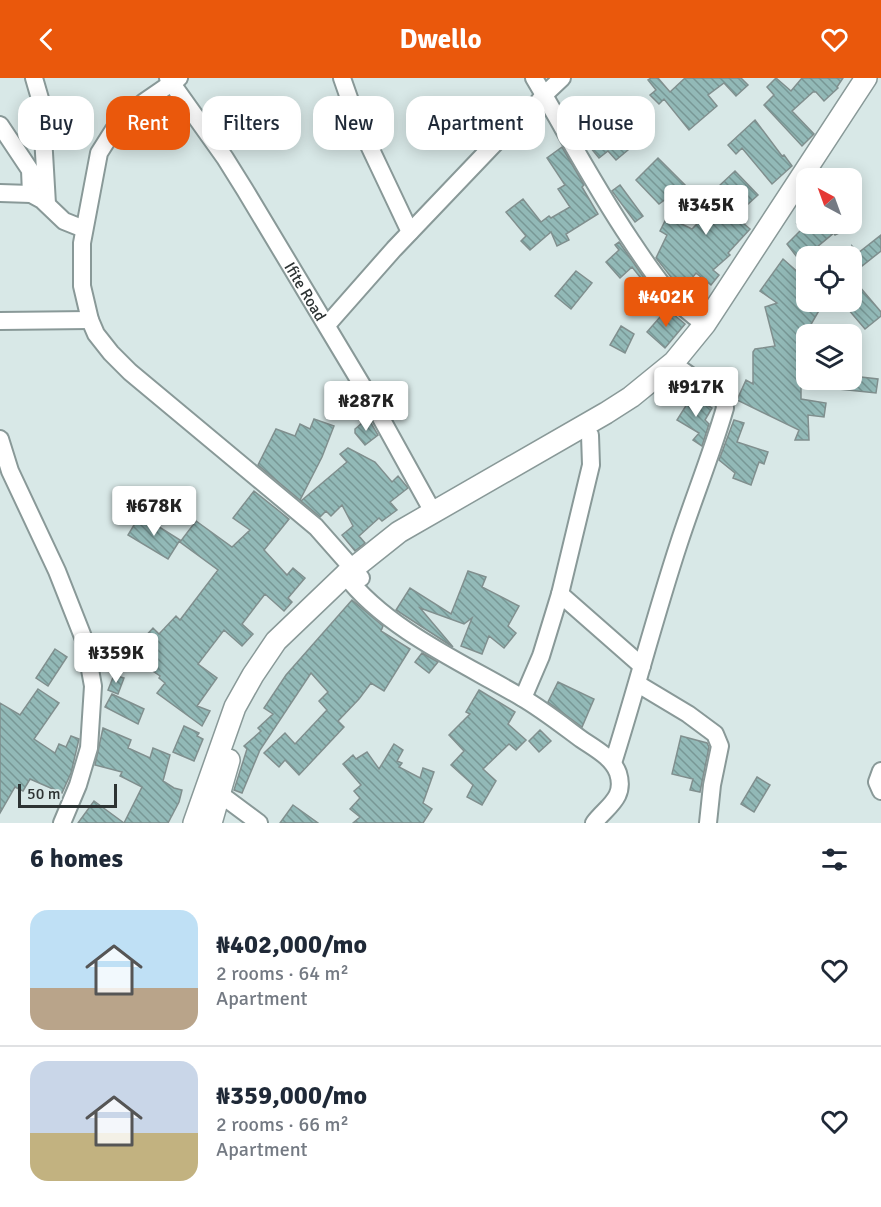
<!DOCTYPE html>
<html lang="en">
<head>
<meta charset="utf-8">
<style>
	:root { --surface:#fff; --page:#f2f2f3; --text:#1f2937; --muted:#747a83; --line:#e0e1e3; --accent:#ea580c }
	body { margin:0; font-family:Signika,sans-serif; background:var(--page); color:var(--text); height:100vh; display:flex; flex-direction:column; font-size:22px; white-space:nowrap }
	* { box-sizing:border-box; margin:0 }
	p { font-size:20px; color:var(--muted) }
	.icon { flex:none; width:33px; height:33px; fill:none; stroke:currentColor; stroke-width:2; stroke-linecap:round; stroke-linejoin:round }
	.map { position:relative; height:745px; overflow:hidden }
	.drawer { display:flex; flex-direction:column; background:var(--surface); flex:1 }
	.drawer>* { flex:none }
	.banner { position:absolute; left:18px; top:18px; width:846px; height:54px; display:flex; gap:12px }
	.needle { width:39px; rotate:319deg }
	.fabs { position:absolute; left:796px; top:90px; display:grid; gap:12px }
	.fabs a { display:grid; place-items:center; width:66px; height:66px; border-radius:12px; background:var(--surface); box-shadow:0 3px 15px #0003; font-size:30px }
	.scale { position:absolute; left:18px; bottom:15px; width:99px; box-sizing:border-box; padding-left:6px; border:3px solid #2d3333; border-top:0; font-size:16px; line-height:21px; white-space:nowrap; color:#2d3333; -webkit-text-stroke:4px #d8e8e7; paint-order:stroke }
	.price { position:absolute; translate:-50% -51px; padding:0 14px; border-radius:6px; background:#fff; color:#222; font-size:20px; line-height:39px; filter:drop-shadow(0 2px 3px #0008) }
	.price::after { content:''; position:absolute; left:50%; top:36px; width:18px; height:14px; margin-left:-9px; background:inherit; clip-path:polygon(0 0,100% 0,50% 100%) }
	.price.active { background:var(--accent); color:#fff }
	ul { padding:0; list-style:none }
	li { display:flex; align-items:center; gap:18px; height:150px; padding:0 30px }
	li+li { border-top:2px solid var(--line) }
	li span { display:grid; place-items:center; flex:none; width:168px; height:120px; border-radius:18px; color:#555 }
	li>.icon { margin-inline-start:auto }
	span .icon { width:72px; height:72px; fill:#fffc; stroke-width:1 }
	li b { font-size:26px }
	h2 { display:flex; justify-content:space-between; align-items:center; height:72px; padding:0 30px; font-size:26px }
	.pill { padding:0 21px; border-radius:18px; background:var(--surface); box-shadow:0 3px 15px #0003; font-size:21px; line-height:54px }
	.pill.active { background:var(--accent); color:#fff }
	header { display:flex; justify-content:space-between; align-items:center; height:78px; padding:0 30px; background:var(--accent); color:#fff; font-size:27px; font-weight:800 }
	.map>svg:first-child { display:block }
	.building { fill:url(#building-back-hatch); stroke:#808f8e; stroke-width:1.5 }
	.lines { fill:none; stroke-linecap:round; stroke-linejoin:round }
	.minor-casing { stroke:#899998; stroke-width:20 }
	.major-casing { stroke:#899998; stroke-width:24 }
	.minor { stroke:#fff; stroke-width:16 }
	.major { stroke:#fff; stroke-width:21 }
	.labels { text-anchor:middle; stroke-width:6; stroke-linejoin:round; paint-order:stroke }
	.street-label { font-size:16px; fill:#2d3333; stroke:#d8e8e7 }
</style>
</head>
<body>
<header><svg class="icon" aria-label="back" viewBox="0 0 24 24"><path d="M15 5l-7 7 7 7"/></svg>Dwello<svg class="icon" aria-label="heart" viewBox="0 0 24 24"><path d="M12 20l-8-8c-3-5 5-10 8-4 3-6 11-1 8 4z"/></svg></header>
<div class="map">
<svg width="881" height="745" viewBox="0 0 881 745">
	<defs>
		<pattern id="building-back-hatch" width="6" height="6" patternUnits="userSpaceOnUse" patternTransform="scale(1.5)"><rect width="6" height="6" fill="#92b9b7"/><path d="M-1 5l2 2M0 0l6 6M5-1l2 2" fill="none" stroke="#789795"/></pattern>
	</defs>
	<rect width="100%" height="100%" fill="#d8e8e7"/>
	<path class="building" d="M651,0H658L670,14L685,0H741L748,7L736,18L724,5L708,17L717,28L689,52L664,21L659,26L650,17L656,12L648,2Z
		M776,0L791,13L802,0H843L837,9L838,10L824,23L816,14H813L792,33L814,56L802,68L764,27L774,17L767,9Z
		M755,42L782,78L784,77L792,88L772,106L742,70L736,76L728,67Z
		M616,46L634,67L616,82L608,73L599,80L590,69Z
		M562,69L584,107L582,109L598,136L566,156L569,162L557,168L551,154L530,172L521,163L526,158L506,134L523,121L541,144L549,138L551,140L570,129L558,111L565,107L547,80Z
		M658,80L685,107L659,126L636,102Z
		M735,93L758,117L735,138L750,151L728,175L730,177L713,192L719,197L711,207L696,195L682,213L656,180L667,157L660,153L667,139L692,151L726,116L719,108Z
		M620,107L643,138L635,144L612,113Z
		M797,146H858L835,157L834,155L800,183L787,166L801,152Z
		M881,157V173L852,196V168L858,175Z
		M619,164L647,204L642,208L644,204L632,189L620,200L606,184L619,172L615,167Z
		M783,181L800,196L807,189V203L800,210L807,216V224H824L799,267L807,264V291H801V321L826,325L824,339L808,337L809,362H795L799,352L737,322L746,302L753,306V274L755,271L775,268L765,229L777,225L760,213Z
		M576,193L592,205L571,231L555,218Z
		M859,208L881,234V238L865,251L842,224H852V214Z
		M667,231L685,246L665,270L647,254Z
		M621,248L634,256L625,275L610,267Z
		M852,298L878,301L876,315L839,311L841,302H852Z
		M692,318L712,330L705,342L709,346L702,368L693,362L699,355L677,342Z
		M368,340L378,357L365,367L355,355V351Z
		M314,341L334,348L322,379L300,422L258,387L276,351L295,358L300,346L310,351Z
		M734,342L744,345L737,364L768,374L764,386L759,384L751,407L733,400L735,395L719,382Z
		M348,370L375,384L392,404L398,398L408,410L390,424L397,432L382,443L379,440L359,458L365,465L355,473L342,457L353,448L342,427L331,438L326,433L320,439L301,423L347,384L340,376Z
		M254,413L289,441L264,472L287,497L293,490L305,500L288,520L292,524L284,533L265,516L242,546L253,556L242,568L224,552L198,586L217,600L197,628L210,633L202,648L157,615L165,605L159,600L160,598L141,585L151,572L141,563L153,550L159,556L176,538L180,542L218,492L180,464L196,443L232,469L250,452L233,440Z
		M140,437L180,462L168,481L128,457Z
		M468,493L486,499L482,509L519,528L508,548L516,555L504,570L489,558L482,576L461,568L472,540L464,546L420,530L453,569L396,532L410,510L451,536Z
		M352,522L383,548L381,553L410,571L384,613L371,605L359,621L338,643L344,649L299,697L285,682L279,689L264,675L285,655L295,666L327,632L319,623L328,614L311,595L260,672L242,715L234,712L247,671L244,668L261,653L258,650L273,636L264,630L286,597Z
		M55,571L67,579L48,608L36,600Z
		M422,575L438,584L429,595L415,584Z
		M114,597L124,600L118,616L108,612Z
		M558,604L594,621L582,649L548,624Z
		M38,611L59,625L34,661L55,675L59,666L66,669L71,658L79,661L71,695L62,715L30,701L23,713L15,709L0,735V625L20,637Z
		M479,612L515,634L508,646L526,662L516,672L509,666L483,691L496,703L482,727L467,719L473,707L451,687L464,673L449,657L470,636L466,634Z
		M112,616L144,631L138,646L105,629Z
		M184,648L199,655L197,658L203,661L194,683L173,674Z
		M103,650L131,662L128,670L150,680L153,670L170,677L163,703L174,710L182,712L179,724L168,745H78L94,723L124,745L142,709L120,698L122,694L95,687Z
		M540,652L551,663L539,674L529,663Z
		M681,658L707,665L709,669L700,714L690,712L693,701L672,696Z
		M394,666L403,672L397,683L402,685L399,689L420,700L423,690L434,694L423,725L432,731L423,745H353L360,739L350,731L360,720L354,713L361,707L343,686L353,677L356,681L367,674L379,691Z
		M757,699L770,707L754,734L741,726Z
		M293,727L318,745H280Z"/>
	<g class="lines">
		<defs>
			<g id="minor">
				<path d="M34,0L41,24L47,126"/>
				<path id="s1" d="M168,0L225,80L245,112L371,322L433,434"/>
				<path d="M179,0L144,24L118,45L99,75L82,165V208L90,242L96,256L111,275L130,294L316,449L361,500"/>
				<path d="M342,0L356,40L410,154"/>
				<path d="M534,0C566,54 595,109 630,161C652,194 672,225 705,246"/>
				<path d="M0,47L30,92L31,116"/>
				<path d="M0,115L31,116L42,122L64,143L84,151"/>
				<path d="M0,243L90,242"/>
				<path d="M327,247L394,171L498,62L530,34L544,17L562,0"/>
				<path d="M590,357L591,387L560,516L642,588"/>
				<path d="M0,361L10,393L57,493L85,564L93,608L89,670L78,707L62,745"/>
				<path d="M345,497C386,551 463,585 521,619C542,631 562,647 581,661C594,670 612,679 618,695C626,720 607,728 594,745"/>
				<path d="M638,606L688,636L715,656L720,668L712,707L708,745"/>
				<path d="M523,620L541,578L560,516"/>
				<path d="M613,685C636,612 655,538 679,465C694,419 712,375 725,330L724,322L682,292"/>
				<path d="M881,693L877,704L881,713"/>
				<path d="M220,716L259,745"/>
			</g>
			<path id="major" d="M194,745L235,629L253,597L276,563L345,497L399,454L606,335L631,319L674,284L705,246L866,0
				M211,745L229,682"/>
		</defs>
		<use href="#minor" class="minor-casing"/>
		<use href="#major" class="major-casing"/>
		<use href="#minor" class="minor"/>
		<use href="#major" class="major"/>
	</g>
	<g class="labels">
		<g class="street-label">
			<text dy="6" stroke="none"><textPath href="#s1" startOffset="254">Ifite Road</textPath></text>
		</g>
	</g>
</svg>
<div class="fabs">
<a><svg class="needle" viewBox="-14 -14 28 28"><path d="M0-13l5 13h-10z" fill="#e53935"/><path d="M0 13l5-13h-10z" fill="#747a83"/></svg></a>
<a><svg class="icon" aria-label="locate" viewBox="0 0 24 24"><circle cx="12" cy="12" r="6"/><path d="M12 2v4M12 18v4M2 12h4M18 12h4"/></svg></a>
<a><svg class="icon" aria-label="layers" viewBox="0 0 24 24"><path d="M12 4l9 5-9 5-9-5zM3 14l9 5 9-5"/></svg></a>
</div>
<div class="scale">50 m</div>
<b class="price" style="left:706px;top:158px">₦345K</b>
<b class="price active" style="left:666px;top:250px">₦402K</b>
<b class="price" style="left:696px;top:340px">₦917K</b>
<b class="price" style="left:366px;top:354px">₦287K</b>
<b class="price" style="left:154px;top:459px">₦678K</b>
<b class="price" style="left:116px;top:606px">₦359K</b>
<div class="banner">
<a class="pill">Buy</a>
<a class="pill active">Rent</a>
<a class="pill">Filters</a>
<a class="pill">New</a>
<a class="pill">Apartment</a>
<a class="pill">House</a>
</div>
</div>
<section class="drawer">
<h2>6 homes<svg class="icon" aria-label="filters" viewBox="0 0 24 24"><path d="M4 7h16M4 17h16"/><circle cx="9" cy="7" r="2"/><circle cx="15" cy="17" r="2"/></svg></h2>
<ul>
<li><span style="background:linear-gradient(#bfe0f5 65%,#b9a48a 0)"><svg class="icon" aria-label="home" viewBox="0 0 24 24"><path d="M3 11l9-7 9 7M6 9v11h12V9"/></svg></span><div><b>₦402,000/mo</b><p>2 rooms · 64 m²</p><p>Apartment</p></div><svg class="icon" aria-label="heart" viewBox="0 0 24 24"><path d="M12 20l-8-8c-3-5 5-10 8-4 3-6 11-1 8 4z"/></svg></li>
<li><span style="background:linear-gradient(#c9d6e8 60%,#c2b280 0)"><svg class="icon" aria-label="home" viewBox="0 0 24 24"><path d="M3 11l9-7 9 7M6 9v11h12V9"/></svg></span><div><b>₦359,000/mo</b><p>2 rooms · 66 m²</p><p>Apartment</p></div><svg class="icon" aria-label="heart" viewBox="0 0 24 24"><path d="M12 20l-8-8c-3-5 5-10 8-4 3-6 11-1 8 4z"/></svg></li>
</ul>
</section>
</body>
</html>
